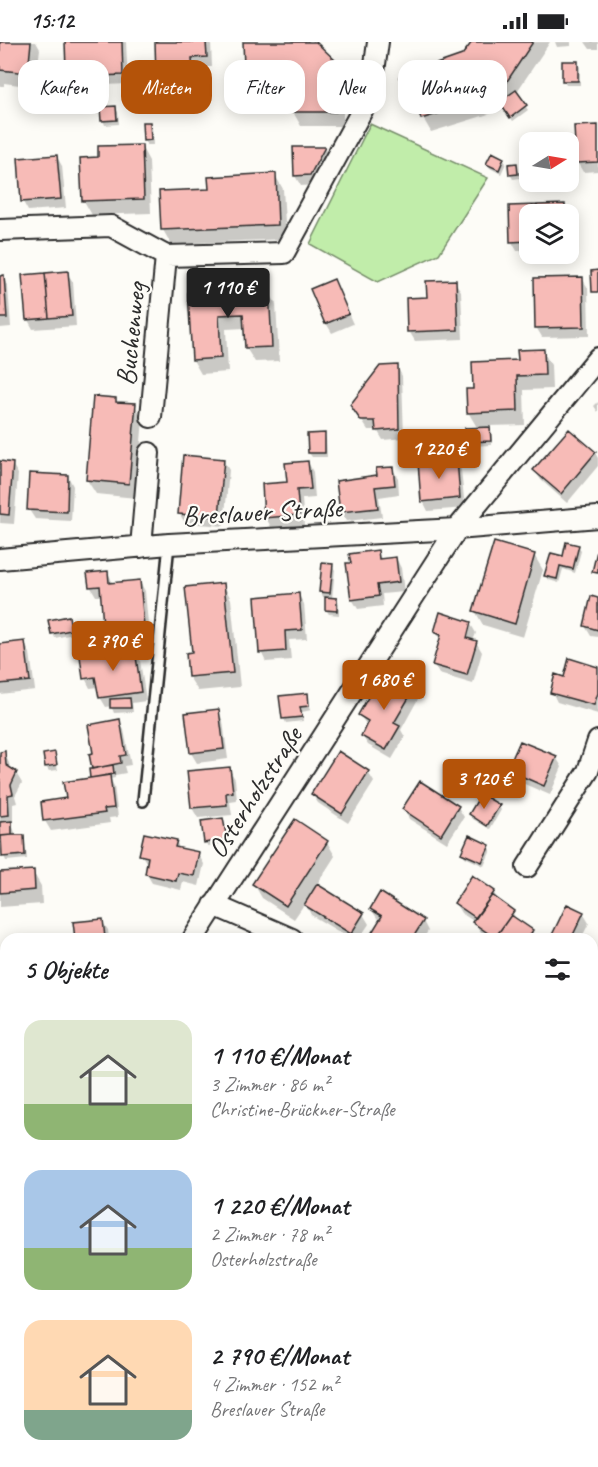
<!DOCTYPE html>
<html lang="de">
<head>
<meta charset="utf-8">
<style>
	:root { --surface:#fff; --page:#f2f2f2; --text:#202124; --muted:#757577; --accent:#b45309 }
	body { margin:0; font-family:Caveat,sans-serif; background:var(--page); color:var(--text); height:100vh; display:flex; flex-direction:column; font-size:22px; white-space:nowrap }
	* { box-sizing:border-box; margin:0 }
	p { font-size:20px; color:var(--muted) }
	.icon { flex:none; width:33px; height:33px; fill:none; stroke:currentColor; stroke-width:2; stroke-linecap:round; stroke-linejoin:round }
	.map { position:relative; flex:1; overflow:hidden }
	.side { position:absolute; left:0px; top:891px; width:598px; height:534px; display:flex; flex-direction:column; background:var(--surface); border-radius:18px 18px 0 0; box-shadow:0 3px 15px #0003 }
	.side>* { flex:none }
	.banner { position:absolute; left:18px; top:18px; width:562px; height:54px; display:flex; gap:12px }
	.needle { width:39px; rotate:79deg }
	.fabs { position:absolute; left:519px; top:90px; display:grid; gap:12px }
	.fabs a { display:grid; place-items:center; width:60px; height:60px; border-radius:12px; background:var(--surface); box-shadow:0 3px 15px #0003; font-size:30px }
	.price { position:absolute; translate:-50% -51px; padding:0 14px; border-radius:6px; background:var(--accent); color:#fff; font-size:20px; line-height:39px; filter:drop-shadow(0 2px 3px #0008) }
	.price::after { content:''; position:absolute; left:50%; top:36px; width:18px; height:14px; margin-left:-9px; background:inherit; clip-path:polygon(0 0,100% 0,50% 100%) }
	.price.active { background:#222; color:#fff }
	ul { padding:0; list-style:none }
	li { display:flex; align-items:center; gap:18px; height:150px; padding:0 24px }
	li span { display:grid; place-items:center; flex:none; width:168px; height:120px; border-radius:18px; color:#555 }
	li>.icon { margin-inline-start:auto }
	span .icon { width:72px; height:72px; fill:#fffc; stroke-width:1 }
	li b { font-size:26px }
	h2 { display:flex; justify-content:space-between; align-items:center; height:72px; padding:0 24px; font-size:26px }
	.chip { padding:0 21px; border-radius:18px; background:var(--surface); box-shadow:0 3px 15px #0003; font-size:21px; line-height:54px }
	.chip.active { background:var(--accent); color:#fff }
	.status { display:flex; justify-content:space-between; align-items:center; height:42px; padding:0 30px; background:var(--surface); direction:ltr }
	.status svg { height:16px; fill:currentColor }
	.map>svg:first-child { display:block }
	.green { fill:#c1edaa; stroke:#768c6a; stroke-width:1.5 }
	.shadow { fill:#0003 }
	.building { fill:#f7bbb7; stroke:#2b2b2b; stroke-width:1.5 }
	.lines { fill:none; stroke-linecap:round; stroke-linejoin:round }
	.lane-casing { stroke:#2b2b2b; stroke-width:14 }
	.street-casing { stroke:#2b2b2b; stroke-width:24 }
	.lane { stroke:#fdfcf7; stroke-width:9 }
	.street { stroke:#fdfcf7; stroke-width:20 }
	.labels { text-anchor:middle; stroke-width:4.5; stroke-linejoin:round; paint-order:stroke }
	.street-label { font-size:28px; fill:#2b2b2b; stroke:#fdfcf7 }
</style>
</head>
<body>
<div class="status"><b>15:12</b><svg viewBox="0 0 49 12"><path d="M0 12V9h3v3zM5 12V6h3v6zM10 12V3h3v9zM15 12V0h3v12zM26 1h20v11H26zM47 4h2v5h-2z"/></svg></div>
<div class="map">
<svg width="598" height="1425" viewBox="0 0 598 1425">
	<rect width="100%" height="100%" fill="#fdfcf7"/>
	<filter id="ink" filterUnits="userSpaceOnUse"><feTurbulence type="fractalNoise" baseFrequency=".0167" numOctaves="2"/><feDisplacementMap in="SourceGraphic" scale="12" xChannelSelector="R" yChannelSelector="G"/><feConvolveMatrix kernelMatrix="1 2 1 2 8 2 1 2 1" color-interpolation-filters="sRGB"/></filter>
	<g filter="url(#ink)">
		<path class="green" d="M370,82L488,136L439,212L378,240L310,202Z
			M102,1419H234L232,1425H98Z"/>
		<path class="shadow" d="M0,0H36L40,7L35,45L4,41V44H0Z
			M67,0H126L128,42L82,44L78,36H73L68,26Z
			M173,0H211L212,25H197L198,42L163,43L158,34Z
			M244,0H314L334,19L343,34V84H301L293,70V42L289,37L254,38L245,24Z
			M474,0H550L516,51L528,68L513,79L505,67L431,90L423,76L418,61L413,63L405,48L463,15Z
			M555,0H571V4L557,5Z
			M585,0H598V7H590Z
			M577,21L580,25V43H566L563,38Z
			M115,66L118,70L119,82L105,83L103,78Z
			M149,82L152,86L153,103H147L144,98Z
			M598,85V129L583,130L577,120Z
			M141,104L149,119L151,171L92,173L84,159L99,117Z
			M295,106H324L330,116L315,143L301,144L295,134Z
			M57,115L62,124L66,166L28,169L23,160Z
			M503,117L506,121L501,132L490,126L488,122Z
			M517,123L520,136L513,137L510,132Z
			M275,133L283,147L286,197L171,202L163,188L161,151L211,148Z
			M564,164L569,173L570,208H568V172H530V209H517L512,200L510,165Z
			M67,231L73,240L76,284L33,287L28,278Z
			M0,235H3L8,245L11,285L0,286Z
			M582,236L588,246L589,294L542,295L536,285Z
			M334,239L353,282L332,291L326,281Z
			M455,240L461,249L463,297L415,299L409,289L428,256Z
			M268,248L276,262L279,319L255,320L246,306L245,286L226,287L228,330L201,332L193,318L189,252Z
			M543,309L551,323L552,347L524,348L525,383L488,384L492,391V403L470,404L467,399L478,387L468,370L474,348L519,320Z
			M397,324L402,334L404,396L383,398L377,388H368L358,373Z
			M115,357L118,361L135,363L143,377L136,456L96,452L87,438Z
			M598,360V370L594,364Z
			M569,389L595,411L598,416V424L567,461L541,438L535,429Z
			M324,393L326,397L327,415H312L309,411Z
			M223,418L229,428L224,484L185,481L179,471Z
			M456,418L461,428L465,466L428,469L423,459Z
			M308,420L313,430L315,456L302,457L304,483L271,485L266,476L288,441Z
			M0,421L12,422L18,432L14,482L0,481Z
			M392,426L398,436L399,452L379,455L382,475L347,479L341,470L379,435Z
			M68,434L73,444L71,479L35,477L29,468Z
			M578,505L581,509L575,531L563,527L559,541L549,538L546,534L564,515Z
			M377,510L382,518L396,516L401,526L404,550L382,552L383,564L358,567L352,557Z
			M534,513L543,528L523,595L483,583L475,569Z
			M332,523L335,528L332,557H337L339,562V573L329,572L326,568L327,555H323L321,550Z
			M108,530L113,542L140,540L145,549L149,593L128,595L129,609L135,608L140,618L146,659L132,661L133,670L114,671L111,664L106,665L100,655L99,645L90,646L85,636L107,612L102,554H96L90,544Z
			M223,542L231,557L240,645L198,649L189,635L193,612Z
			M298,552L304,562L307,597L289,598L291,618L266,620L261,610Z
			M598,558V595L591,594L585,584Z
			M68,576L73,592L55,596L53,591Z
			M470,581L476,591L473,599L476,600L482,610L473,642L439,632L434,623L441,599L436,590Z
			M24,601L30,611L35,648L0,652V604Z
			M598,626V672L557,660L552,650L565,637Z
			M385,644L413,648L418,657L401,688L405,695L392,717L368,703L362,694L367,684L360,673Z
			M307,652L311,668L302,670L303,679L286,681L284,677Z
			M218,669L223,679L228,717L197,721L191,711L186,673Z
			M119,679L124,688L131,723L124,724L126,731L115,733V736L110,737L114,744L118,775L109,776L110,781L51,789L45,779L43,761L67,758L92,737L91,728H93L95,712Z
			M0,711H4L9,721L10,727L16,731L22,741L15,754L17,761L13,762V783H12L17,795L23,794L25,799L27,817L6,819L4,814L3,804H0Z
			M54,712L58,728L49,729L46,725Z
			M556,715L562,725L550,753L515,738L509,728Z
			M229,727L235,737L237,759L230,760L232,773L198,776L192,766L189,731Z
			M368,730L374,740L348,781L318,761L312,752Z
			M421,741L458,765L464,775L447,801L409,777L404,767Z
			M499,764L501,768L490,787L473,777L470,772Z
			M223,777L228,801L208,804L205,800Z
			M295,779L327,800L335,814L316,844L363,872L369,882L359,897H351L311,873L305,861L294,877L262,856L254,842Z
			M176,799L180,808L198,812L204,822L199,844L183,840L181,848L152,841L146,831L148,823L141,812Z
			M489,804L491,808L484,824L465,815L462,810Z
			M33,830L41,844L42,862L0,865V832Z
			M493,850L499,859L512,870L518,880L532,889L536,897H490L480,890L475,880L461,871L455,861Z
			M371,867L423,879L428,889L423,897H375L372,892L381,879L377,876Z
			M583,871L589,881L581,897H551Z
			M102,879L108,888L109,897H76Z
			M598,946V999L592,996V957Z
			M592,1084L598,1087V1120L592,1132Z
			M0,1281L6,1282V1314L0,1313Z
			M0,1325L6,1327V1373L0,1372Z
			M244,1419H495L492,1425H248Z"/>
		<path class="building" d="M0,0H31L28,31L0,28Z
			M65,0H122L123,33L75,35V26L66,27Z
			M155,0H206L207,15L192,16L193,33L156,34Z
			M243,0H316L335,18L336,70H292L291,38L279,23L244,24Z
			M472,0H533L498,53L421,77L412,46L404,49L399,35L462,13Z
			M562,19H578V39H562Z
			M516,48L527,63L510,76L499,60Z
			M116,64L117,78L101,79L100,65Z
			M142,80H150L151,98L143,99Z
			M598,83V120L576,121L574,84Z
			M142,103L144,157L82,159L80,116L98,115V104Z
			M293,105H325L310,133L294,134Z
			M492,110L504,116L499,128L486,122Z
			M57,113L61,157L21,160L18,116Z
			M517,121L518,132L509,133L508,122Z
			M276,131L278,183L161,188L159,149L209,147L208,135Z
			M565,162V172H537V163Z
			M537,163V172H530V199L510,200L509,164Z
			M598,228V250H592L591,229Z
			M68,229L72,274L49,276L45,231Z
			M45,231L49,276L26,278L22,233Z
			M4,233L7,276H0V234Z
			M583,235L584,285L535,286L534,236Z
			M334,237L349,272L325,282L310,247Z
			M456,238L458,288L407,290L406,256L427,255L426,239Z
			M269,246L272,305L245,306L243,272L219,273L221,316L192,318L188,251Z
			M544,307L545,333L517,334L518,369L467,371L466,347H473L472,320L518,318L517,308Z
			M398,323L399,387L376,389L375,379H361L350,363L380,324Z
			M93,354L116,356V360L136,361L129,442L86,438Z
			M490,385L491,399L466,400L465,386Z
			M569,387L596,410L561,452L533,428Z
			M325,391V411H308L307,392Z
			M183,413L224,417L219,475L178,472Z
			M457,416L460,456L421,460L418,420Z
			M0,419L13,421L9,473L0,472Z
			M308,419L311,447L297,448L299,473L264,476L262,442L287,440L285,421Z
			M393,425L395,443L375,445L378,466L340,470L336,439L377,433L376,426Z
			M29,431L68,433L67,470L27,468Z
			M494,500L535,512L515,582L473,569Z
			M566,500L579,503L573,527L560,524L557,537L544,534L551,511L563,514Z
			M598,505V531L592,530Z
			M378,508L379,517L396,515L399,540L377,543L379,554L351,558L346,521H351L349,512Z
			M322,521L333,522L330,551L319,550Z
			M108,529L109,541L140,538L144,584L124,585L125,609L105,610L100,544L89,545L87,531Z
			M224,541L233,631L188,635L186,611L192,610L185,545Z
			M299,551L302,588L285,589L286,609L259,611L255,555Z
			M591,554L598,556V588L584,584Z
			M325,555L337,556V569L325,568Z
			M440,570L471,580L467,596L477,599L467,633L432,623L441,593L434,590Z
			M69,574L71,588L51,592L48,578Z
			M25,599L30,639L0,642V602Z
			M135,607L141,650L99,656L95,635L83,637L80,614Z
			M569,616L598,625V651L594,663L550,651L555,632L564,635Z
			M390,633L414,647L394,681L400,684L386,708L361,694L368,679L358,673L378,638L385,642Z
			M308,651L309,664L300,665L302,675L282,677L279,654Z
			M130,656L131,666H110V657Z
			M219,667L224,707L190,711L185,671Z
			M120,677L126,713L120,714L121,721L92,727L89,712L93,711L88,683Z
			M520,699L557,714L544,744L507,728Z
			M5,709L6,723L17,730L11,743L13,752L8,753L9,773L0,774V710Z
			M338,709L369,729L342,772L311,752Z
			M55,710L57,723L45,725L43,712Z
			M113,723L114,732L90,736L89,727Z
			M230,725L233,750L226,751L227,763L191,766L187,729Z
			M110,733L114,766L104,767L105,771L43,779L41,760L66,756L63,740Z
			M420,739L459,764L441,793L402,767Z
			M481,752L500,763L487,784L469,772Z
			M223,776L227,797L204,801L201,779Z
			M295,777L328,799L286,864L252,842Z
			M12,779V793L0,794V780Z
			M144,791L177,798L175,805L199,810L194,834L178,831L176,839L145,832L148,815L139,813Z
			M12,793H24L25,813L2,815L1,794Z
			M469,793L490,803L482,820L461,811Z
			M34,828L35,848L0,851V830Z
			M472,833L495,849L476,876L454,861Z
			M317,842L364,871L351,892L304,863Z
			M380,850L424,878L412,897H378L371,892L382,874L370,867Z
			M492,853L514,869L495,896L472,880Z
			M567,862L584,870L571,897H550Z
			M511,873L533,888L530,893L527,897H494Z
			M103,877L105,896L114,895V897H75L73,880Z
			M598,943V989L592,987V954Z
			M0,1280L6,1281V1295L0,1294Z
			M0,1294L6,1295V1311L0,1309Z
			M0,1324L6,1325V1365L0,1364Z
			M251,1419H475L472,1425H262Z"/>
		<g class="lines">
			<defs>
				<path id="lane" d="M143,759L169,502"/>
				<path id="street" d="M0,188L111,184L166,214L284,211L371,52L378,0
					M151,375L166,214
					M141,505L149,411
					M0,517L169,502L457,487L598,475
					M527,825L588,729L598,699
					M214,863L292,897
					M193,897L457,487L598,316
					M592,1031L598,1034
					M0,1204L6,1194"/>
			</defs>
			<use href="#lane" class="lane-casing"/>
			<use href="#street" class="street-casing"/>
			<use href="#lane" class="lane"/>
			<use href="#street" class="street"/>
		</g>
	</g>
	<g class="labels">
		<g class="street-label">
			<text transform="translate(130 292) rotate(-84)" y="10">Buchenweg</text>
			<text transform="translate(262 469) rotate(-3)" y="10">Breslauer Straße</text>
			<text transform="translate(254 750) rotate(-57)" y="10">Osterholzstraße</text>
		</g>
	</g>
</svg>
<div class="fabs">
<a><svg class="needle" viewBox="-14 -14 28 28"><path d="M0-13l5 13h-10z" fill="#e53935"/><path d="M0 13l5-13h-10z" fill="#757577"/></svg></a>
<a><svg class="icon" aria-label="layers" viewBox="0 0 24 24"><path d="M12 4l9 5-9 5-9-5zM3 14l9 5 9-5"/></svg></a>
</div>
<b class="price active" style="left:228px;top:277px">1 110 €</b>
<b class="price" style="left:439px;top:438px">1 220 €</b>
<b class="price" style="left:113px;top:630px">2 790 €</b>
<b class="price" style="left:384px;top:669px">1 680 €</b>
<b class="price" style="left:484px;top:768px">3 120 €</b>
<div class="banner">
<a class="chip">Kaufen</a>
<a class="chip active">Mieten</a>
<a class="chip">Filter</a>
<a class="chip">Neu</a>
<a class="chip">Wohnung</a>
</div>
<section class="side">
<h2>5 Objekte<svg class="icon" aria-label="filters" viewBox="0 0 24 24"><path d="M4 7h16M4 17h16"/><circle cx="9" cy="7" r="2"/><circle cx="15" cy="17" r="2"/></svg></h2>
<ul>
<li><span style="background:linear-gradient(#dfe7d0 70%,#8fb573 0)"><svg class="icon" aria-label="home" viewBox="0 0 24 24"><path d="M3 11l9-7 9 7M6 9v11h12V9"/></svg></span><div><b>1 110 €/Monat</b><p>3 Zimmer · 86 m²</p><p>Christine-Brückner-Straße</p></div></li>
<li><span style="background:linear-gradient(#a9c7e8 65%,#8fb573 0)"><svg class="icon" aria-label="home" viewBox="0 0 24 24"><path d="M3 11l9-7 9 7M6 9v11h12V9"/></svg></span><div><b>1 220 €/Monat</b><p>2 Zimmer · 78 m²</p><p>Osterholzstraße</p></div></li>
<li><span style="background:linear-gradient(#ffd9b3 75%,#7fa58c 0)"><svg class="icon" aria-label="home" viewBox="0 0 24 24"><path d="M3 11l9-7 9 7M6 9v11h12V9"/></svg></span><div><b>2 790 €/Monat</b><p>4 Zimmer · 152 m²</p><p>Breslauer Straße</p></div></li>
</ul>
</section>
</div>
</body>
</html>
